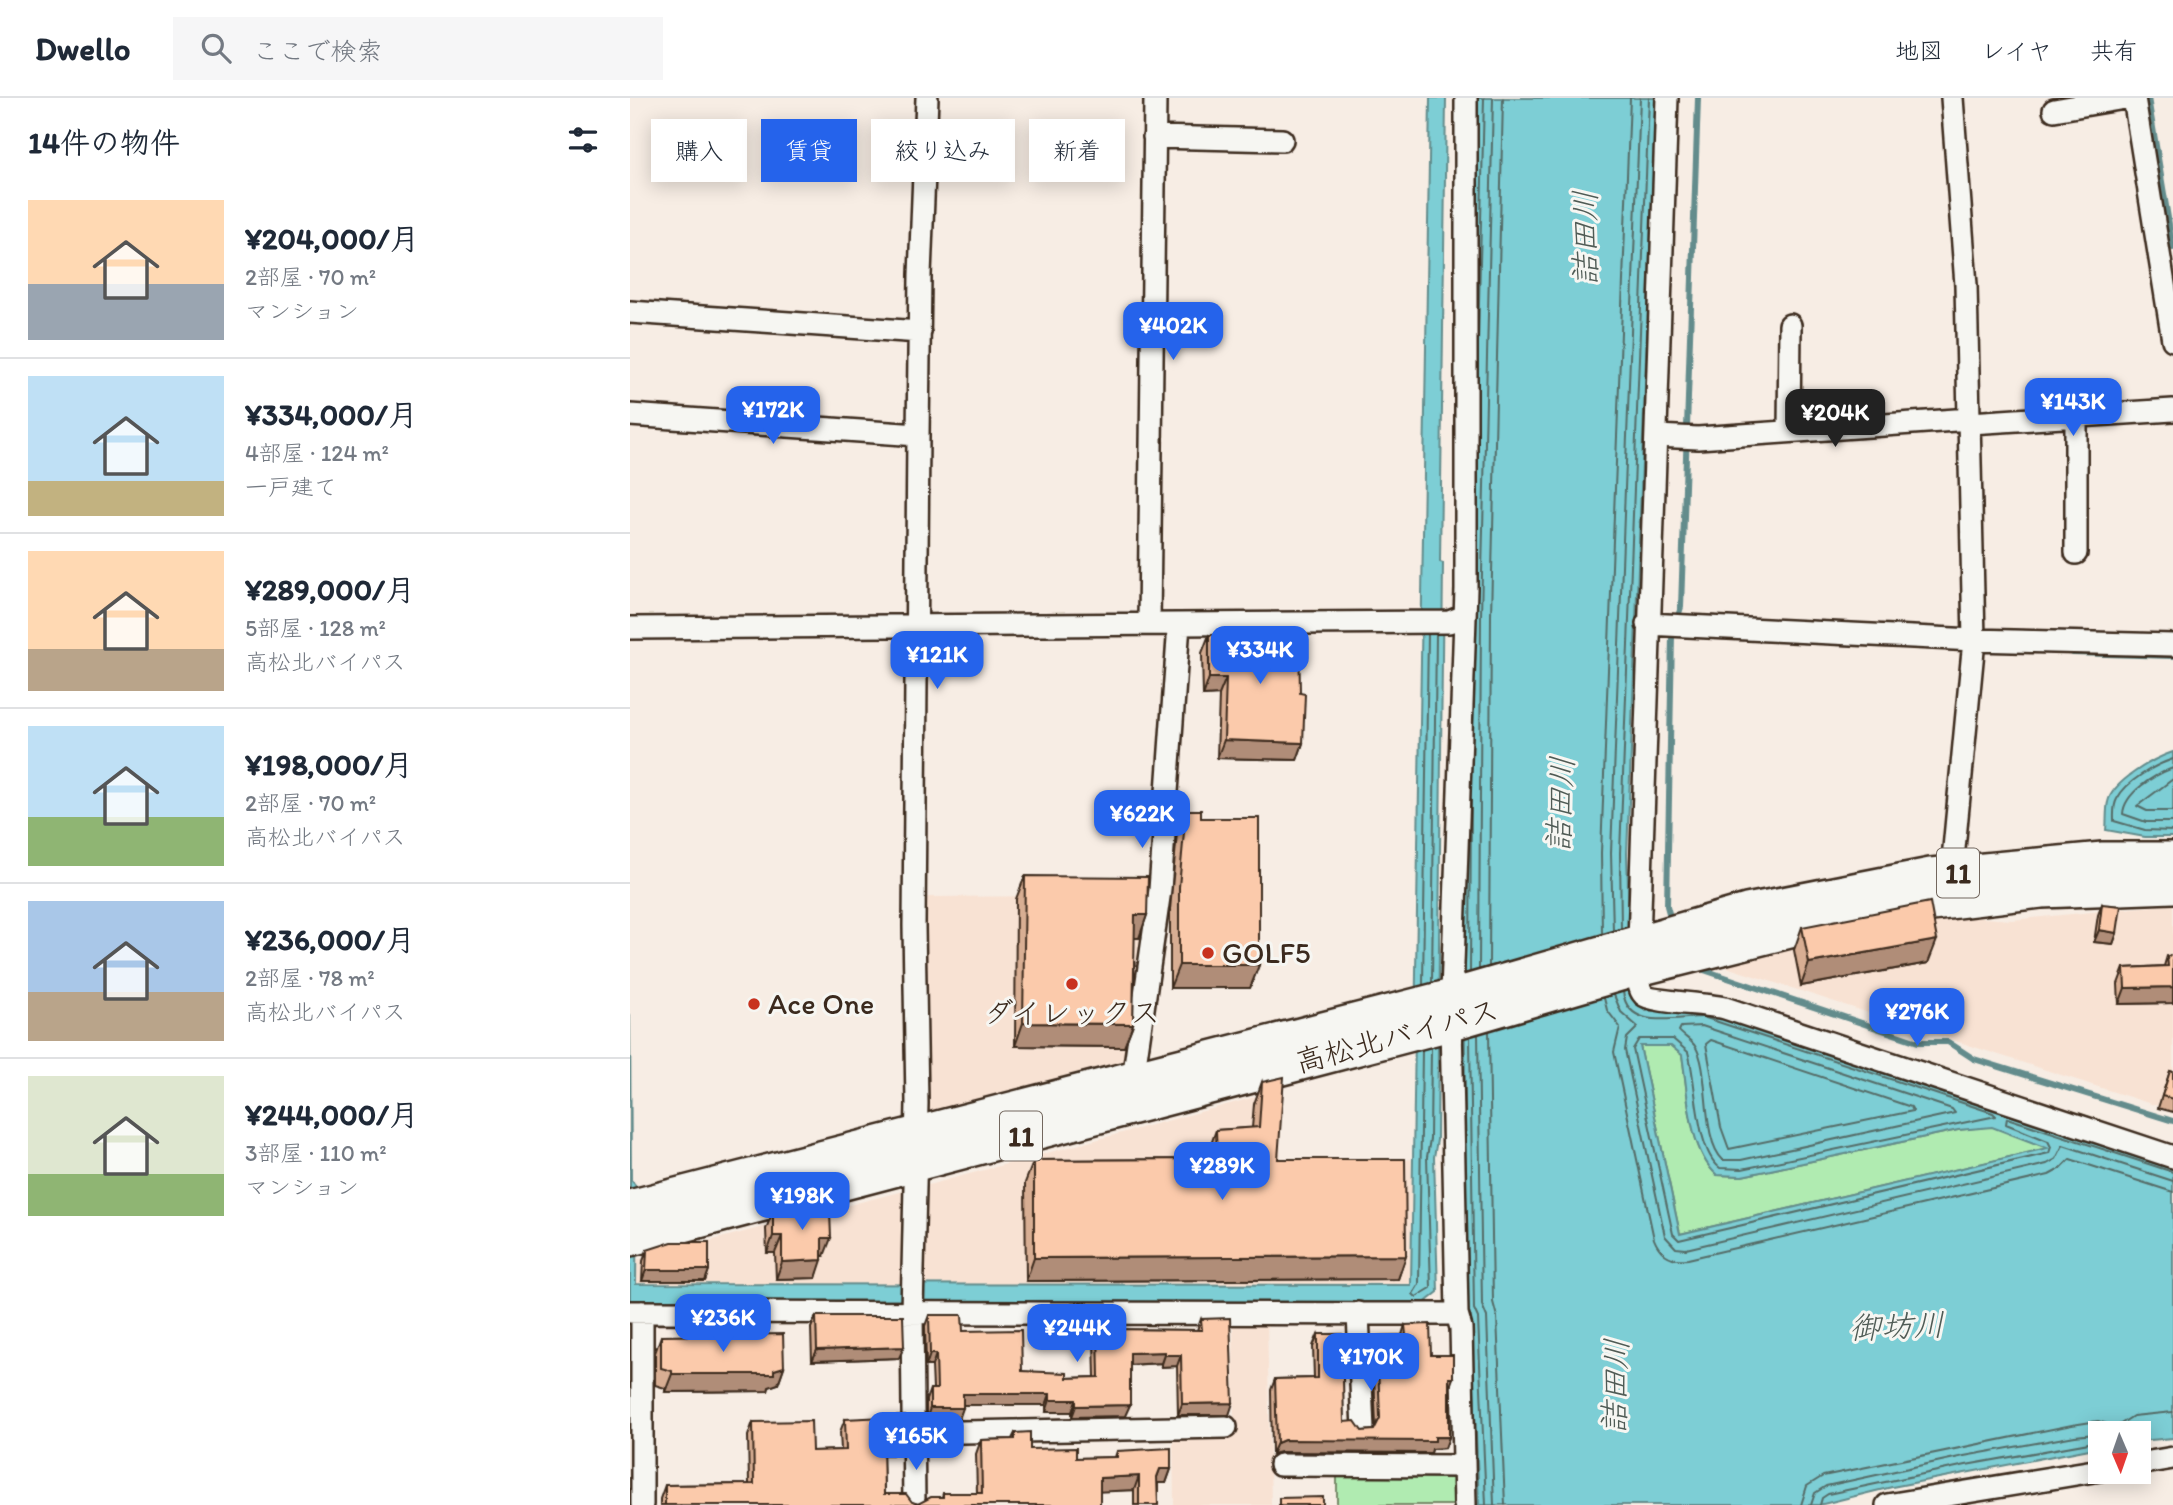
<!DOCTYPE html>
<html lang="ja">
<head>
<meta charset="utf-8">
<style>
	:root { --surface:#fff; --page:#f6f6f7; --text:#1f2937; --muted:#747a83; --line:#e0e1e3; --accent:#2563eb }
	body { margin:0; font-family:Itim,"Klee One",sans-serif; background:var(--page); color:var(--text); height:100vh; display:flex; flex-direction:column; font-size:26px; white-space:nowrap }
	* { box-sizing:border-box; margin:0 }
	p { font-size:23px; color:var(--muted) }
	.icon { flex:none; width:38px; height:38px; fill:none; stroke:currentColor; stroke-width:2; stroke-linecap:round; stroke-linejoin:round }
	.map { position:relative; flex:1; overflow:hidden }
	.details { display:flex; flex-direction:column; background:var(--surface); width:630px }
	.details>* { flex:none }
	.guide { position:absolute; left:21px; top:21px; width:665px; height:63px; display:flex; gap:14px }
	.needle { width:46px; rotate:178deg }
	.buttons { position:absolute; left:1458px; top:1323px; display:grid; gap:14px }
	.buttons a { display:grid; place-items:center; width:63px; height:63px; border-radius:0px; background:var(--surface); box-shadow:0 4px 18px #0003; font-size:35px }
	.price { position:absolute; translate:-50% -60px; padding:0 16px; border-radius:14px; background:var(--accent); color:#fff; font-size:23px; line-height:46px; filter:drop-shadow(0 2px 4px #0008) }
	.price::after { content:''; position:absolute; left:50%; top:42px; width:21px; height:16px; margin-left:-10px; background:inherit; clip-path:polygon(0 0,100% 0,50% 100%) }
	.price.current { background:#222; color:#fff }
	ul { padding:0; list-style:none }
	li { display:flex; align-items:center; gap:21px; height:175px; padding:0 28px }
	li+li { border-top:2px solid var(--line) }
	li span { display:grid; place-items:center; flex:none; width:196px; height:140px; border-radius:0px; color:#555 }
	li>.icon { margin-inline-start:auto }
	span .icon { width:84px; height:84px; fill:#fffc; stroke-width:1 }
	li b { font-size:30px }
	h2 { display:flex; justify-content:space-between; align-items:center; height:84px; padding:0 28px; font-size:30px }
	.pill { padding:0 24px; border-radius:0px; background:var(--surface); box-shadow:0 4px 18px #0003; font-size:24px; line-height:63px }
	.pill.current { background:var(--accent); color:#fff }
	header { display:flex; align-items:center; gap:42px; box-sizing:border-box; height:98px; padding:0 35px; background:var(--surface); border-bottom:2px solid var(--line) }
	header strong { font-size:33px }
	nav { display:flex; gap:38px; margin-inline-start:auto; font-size:24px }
	.search { width:490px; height:63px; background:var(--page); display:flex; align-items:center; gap:18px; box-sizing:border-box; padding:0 24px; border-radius:0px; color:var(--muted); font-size:26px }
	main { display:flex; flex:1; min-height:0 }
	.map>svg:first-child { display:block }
	.built { fill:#f8e2d3 }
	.green { fill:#b0ebb1; stroke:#768a68; stroke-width:2 }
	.water { fill:#7dced5; stroke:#638c8c; stroke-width:2; fill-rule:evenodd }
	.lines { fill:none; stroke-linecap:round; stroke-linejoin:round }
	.shore { stroke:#556c67; stroke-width:2 }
	.stream { stroke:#638c8c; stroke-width:6 }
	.minor-casing { stroke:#3b2a1e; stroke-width:26 }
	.trunk-casing { stroke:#3b2a1e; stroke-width:40 }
	.minor { stroke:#f6f6f2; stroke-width:21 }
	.trunk { stroke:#f6f6f2; stroke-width:35 }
	.wall { fill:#d8ae93; stroke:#3b2a1e; stroke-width:2 }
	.shaded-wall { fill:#b08d78; stroke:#3b2a1e; stroke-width:2 }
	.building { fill:#fbcaab; stroke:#3b2a1e; stroke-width:2 }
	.poi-dot { fill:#c8321e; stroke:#f6f6f2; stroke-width:2.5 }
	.labels { text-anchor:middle; stroke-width:6; stroke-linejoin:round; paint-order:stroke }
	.shield { fill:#f6f6f2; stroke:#73675e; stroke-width:2 }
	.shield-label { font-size:28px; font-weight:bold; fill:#3b2a1e }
	.poi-label { font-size:30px; fill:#3b2a1e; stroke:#f6f6f2; text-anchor:start }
	.street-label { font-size:30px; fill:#3b2a1e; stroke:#f6f6f2 }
	.water-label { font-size:32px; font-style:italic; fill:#4f5b55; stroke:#f6f6f2 }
</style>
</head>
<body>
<header>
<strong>Dwello</strong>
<div class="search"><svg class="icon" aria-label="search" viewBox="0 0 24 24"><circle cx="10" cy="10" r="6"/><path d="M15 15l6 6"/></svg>ここで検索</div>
<nav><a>地図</a><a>レイヤ</a><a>共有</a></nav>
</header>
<main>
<section class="details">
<h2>14件の物件<svg class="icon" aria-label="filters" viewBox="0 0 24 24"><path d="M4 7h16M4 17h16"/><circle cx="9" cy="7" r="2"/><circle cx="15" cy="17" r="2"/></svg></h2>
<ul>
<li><span style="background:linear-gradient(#ffd9b3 60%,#9aa5b1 0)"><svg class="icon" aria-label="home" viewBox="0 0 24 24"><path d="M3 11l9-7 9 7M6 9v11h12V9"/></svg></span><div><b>¥204,000/月</b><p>2部屋 · 70 m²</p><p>マンション</p></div></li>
<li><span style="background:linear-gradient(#bfe0f5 75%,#c2b280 0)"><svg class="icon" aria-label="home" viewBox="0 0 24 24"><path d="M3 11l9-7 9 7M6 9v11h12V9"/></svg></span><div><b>¥334,000/月</b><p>4部屋 · 124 m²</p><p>一戸建て</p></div></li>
<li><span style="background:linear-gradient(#ffd9b3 70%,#b9a48a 0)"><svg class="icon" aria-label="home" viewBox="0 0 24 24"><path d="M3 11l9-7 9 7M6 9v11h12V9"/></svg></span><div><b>¥289,000/月</b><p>5部屋 · 128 m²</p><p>高松北バイパス</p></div></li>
<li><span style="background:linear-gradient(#bfe0f5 65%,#8fb573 0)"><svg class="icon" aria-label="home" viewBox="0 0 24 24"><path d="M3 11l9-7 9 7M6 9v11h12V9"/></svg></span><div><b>¥198,000/月</b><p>2部屋 · 70 m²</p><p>高松北バイパス</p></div></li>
<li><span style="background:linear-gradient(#a9c7e8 65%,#b9a48a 0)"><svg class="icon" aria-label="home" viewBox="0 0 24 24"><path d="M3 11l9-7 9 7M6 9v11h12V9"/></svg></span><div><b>¥236,000/月</b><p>2部屋 · 78 m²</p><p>高松北バイパス</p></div></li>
<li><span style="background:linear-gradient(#dfe7d0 70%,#8fb573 0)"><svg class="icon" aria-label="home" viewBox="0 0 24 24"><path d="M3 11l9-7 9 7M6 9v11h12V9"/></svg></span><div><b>¥244,000/月</b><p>3部屋 · 110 m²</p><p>マンション</p></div></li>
</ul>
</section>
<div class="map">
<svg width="1543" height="1407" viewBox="0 0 1543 1407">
	<rect width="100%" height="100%" fill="#f7ede4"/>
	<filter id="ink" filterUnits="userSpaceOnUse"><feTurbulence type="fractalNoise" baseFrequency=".0143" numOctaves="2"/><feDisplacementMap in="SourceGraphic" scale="14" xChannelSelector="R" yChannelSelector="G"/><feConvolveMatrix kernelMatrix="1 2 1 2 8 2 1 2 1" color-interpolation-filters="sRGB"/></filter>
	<g filter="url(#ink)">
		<path class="built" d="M526,797L500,961L298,1014L294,1005V804L298,799Z
			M1543,806V1013L1087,866L1147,851L1325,818L1382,822Z
			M652,992L650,1076L783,1061L782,1187L292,1188L291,1089Z
			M277,1092L276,1188L6,1186V1162Z
			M637,1221L641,1407H544L543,1340L604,1337L603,1222Z"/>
		<path class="green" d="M1010,948H1041L1052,957C1058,994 1058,1051 1087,1077L1112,1078L1328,1032L1362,1028L1418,1050L1050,1136Z
			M707,1377H830V1407H707Z"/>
		<path class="water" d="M800,0H816L810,464L813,465L807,1042L804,1059L808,1194L793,1206L7,1204V1407H0V917L1,1082L7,1089L6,1186L781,1187Z
			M847,0H1026L997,756L1001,900L1016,913L1074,912L1543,1068V1340L1509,1343L1508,1335H1470V1349L1262,1389L1189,1407H849L841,1219L837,1217C831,811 838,406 847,0ZM1010,948H1041L1052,957C1058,994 1058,1051 1087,1077L1112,1078L1328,1032L1362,1029L1417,1050L1050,1136Z
			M1543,654V739H1515L1476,732C1477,723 1476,712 1478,704C1482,684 1524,660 1543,654Z"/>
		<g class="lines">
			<path class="shore" d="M848,246L854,0
				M1543,661C1525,667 1496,683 1487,701C1483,708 1484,716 1484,723L1515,732L1543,733
				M1543,670C1524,677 1494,695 1493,716L1516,724H1543
				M1543,681L1507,708L1517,713H1543
				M991,830L990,755L1019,0
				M983,833L981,755L1010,0
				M972,836L971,755L1000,0
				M859,868L861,518L873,0
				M849,871L851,518L863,0
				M840,874L841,701
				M802,884L806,536
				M793,887L798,536
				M993,894C998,933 1045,919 1072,919
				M984,897L991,914L1008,929L997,940L995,952L1035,1138L1046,1150L1056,1151L1417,1066L1426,1061L1433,1047L1543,1083
				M974,900L977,912L990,929L984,954L1024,1141C1030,1156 1042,1163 1058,1161L1419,1077L1430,1071L1440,1061L1543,1094
				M1073,919L1363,1015L1366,1018L1112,1071L1090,1070C1065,1051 1067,984 1058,954L1043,941H1009L1003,951L1043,1136L1049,1142L1419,1055L1421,1049L1418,1043L1376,1026L1377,1020L1543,1074
				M1072,928L1322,1011L1325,1015L1111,1062H1093C1070,1041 1081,972 1065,948C1061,942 1053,938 1049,933L1051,929Z
				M859,933L863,1204L867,1219L875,1407
				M848,936L852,1207L857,1219L864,1407
				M840,939L844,1211L848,1220L856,1407
				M1081,942L1281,1009L1283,1013L1099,1051L1091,1029L1076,946Z
				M792,952L789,1186L783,1196L786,1199L801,1190L797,1059L800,1041L801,950
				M1171,1407L1177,1388L1193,1378L1442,1327L1468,1323L1486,1329L1503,1318L1543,1314
				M1181,1407L1185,1395L1196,1388L1334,1358L1445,1338L1475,1335
				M1190,1407L1192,1400L1198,1396L1336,1367L1470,1343"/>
			<path class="stream" d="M1518,0L1543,150
				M1443,555L1543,558
				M1042,826L1037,808L1042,537L1051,509L1068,0
				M1068,870L1288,944H1318L1344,961L1543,1023"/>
			<defs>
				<path id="minor" d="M1322,0L1336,187L1344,542L1323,761L1344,773
					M1504,0L1543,242
					M1424,12L1495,0
					M524,39L652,42
					M0,214L290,234
					M0,317L288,337
					M1340,325L1543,312
					M1159,333L1160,227
					M1026,338L1068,340L1340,321
					M1446,455V319
					M519,526L525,0
					M1017,526L1344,542L1543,547
					M0,530L819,524L835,518
					M1009,843L1037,0
					M1008,871C1008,879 1008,891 1014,897C1021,904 1079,906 1095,910L1543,1059
					M503,981L530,792L549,526
					M0,1214L827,1216L821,924L836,491V0
					M728,1215L733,1332
					M827,1216L831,1230L835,1407
					M283,1335L596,1329
					M1508,1366L1543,1360
					M650,1367L834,1368
					M12,1407V1214
					M284,1407L282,1214L287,1005L284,828L288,337L290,177L297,0
					M1257,1407L1470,1372"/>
				<path id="trunk" d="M0,1110L822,899L1117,814L1301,778L1473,762H1543
					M0,1140L812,927L1000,872L1235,813L1411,792L1543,787"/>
			</defs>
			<use href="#minor" class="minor-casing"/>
			<use href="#trunk" class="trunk-casing"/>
			<use href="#minor" class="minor"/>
			<use href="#trunk" class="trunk"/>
		</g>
		<path class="wall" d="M579,537L670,595L673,645L667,662L587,660L589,597L573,598L572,555Z
			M556,712L571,720L629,867L620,890H540V812L547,735Z
			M395,778L517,817L509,840H504L503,926L494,949L385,948L386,801Z
			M1472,806L1487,835L1483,846L1464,844L1468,817Z
			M1172,829L1298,865L1171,888L1164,852Z
			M1537,858L1543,905L1489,906L1488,886L1494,870L1534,868Z
			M1540,973L1543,974V1014L1528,1010Z
			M632,984L648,1061L776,1158L768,1181L396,1183L395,1085L404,1062L578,1061V1055L586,1032L622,1030L624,1006Z
			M162,1108L194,1158H192L186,1180L146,1181L145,1155H137L136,1131L143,1113H161Z
			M17,1152L79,1172L75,1183H12L13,1163Z
			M299,1217L333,1233L392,1273L437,1280L465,1279L464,1242L468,1231L567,1232L571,1221L599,1317H548L547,1268L531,1269V1265L500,1267L495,1318L442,1319V1314H416V1307H333L329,1321L296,1322V1302L300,1291H303L302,1268H296L295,1228Z
			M186,1218L269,1260L182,1263L181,1230Z
			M775,1227L801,1257L819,1291V1339L815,1350L802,1351L801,1355L650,1354L642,1356L641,1292L645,1281L684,1280L683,1248L688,1236L714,1324L732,1333L744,1332L746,1328L743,1249L747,1238L772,1237Z
			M31,1238L154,1269L148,1286L139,1289L138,1293L35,1294V1290L25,1287V1255Z
			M215,1321L270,1357H253L254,1396L288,1406L312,1399L313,1395H347L346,1356L351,1342L382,1341L385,1335L400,1351L446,1360L485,1359L487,1353L541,1371L536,1385H528V1407H504V1392L470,1393V1407H30V1401L35,1387L119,1386L118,1338L123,1324L182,1353L211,1352L210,1334Z"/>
		<path class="shaded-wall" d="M579,580H596L589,597L573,598Z
			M594,642L673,645L667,662L587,660Z
			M505,817H517L509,840H496Z
			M1469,832L1487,835L1483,846L1464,844Z
			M1307,842L1298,865L1171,888L1179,865Z
			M549,867H629L620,890H540Z
			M1543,889V905L1489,906L1495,890Z
			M393,925L503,926L494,949L385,948Z
			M143,1138H152L145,1155H137Z
			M192,1140H201L194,1158H185Z
			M776,1158L768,1181L396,1183L404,1160Z
			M192,1162L186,1180L146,1181L152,1164Z
			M16,1172H79L75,1183H12Z
			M274,1249L269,1260L182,1263L187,1252Z
			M535,1254L531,1265L496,1267L500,1255Z
			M300,1256H306L302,1268H296Z
			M535,1257H551L547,1268L531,1269Z
			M154,1269L148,1286L139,1289L138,1293L35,1294L42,1276L144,1272Z
			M819,1280H823L819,1291H814Z
			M333,1296H420L416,1307H329Z
			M420,1302H446L442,1314H416Z
			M603,1305L599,1317H548L552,1306Z
			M500,1307L495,1318L442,1319L446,1308Z
			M300,1310H333L329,1321L296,1322Z
			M819,1339L815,1350L802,1351L801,1355L650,1354L642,1356L647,1345L654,1342Z
			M275,1343L270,1357H248L253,1344Z
			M530,1371H541L536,1385H525Z
			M509,1378L504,1392L465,1394L470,1380Z"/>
		<path class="building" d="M669,536L670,595L675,596L673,645L594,642L596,580H579V537Z
			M556,712H571V720H629V867H549V789Z
			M395,778L518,779L517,817H505L503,926L393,925Z
			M1300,804L1307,842L1179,865L1172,829Z
			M1472,806L1491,808L1487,835L1469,832Z
			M1543,857V889L1495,890L1494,870L1538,868L1537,858Z
			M1540,973L1543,974V1001L1532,998Z
			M654,979L648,1061H775L776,1158L404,1160V1062L587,1061L586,1032L629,1029L632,984Z
			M192,1107V1115L200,1114L201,1140H192V1162L152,1164V1138H143V1113H163L162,1108Z
			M42,1144H79V1172H16L17,1152Z
			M299,1217H332L333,1233L391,1232L392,1273L437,1275V1280L469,1279L468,1231L572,1232L571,1221L600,1220L603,1305L552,1306L551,1257H535V1254L500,1255V1307L446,1308V1302H420V1296H333V1310H300V1291H307L306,1256H300Z
			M186,1218H273L274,1249L187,1252Z
			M800,1226L801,1257H823V1280H819V1339H805V1343L654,1342L647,1345L645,1281L688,1280V1236H712L714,1324L725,1323L732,1333L744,1332L750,1320L747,1238L776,1237L775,1227Z
			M153,1236L154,1269L144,1272V1276H42V1273L31,1270V1238Z
			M275,1318V1343L253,1344L254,1396H276L282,1404L288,1406L301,1399H313V1395H352L351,1342L385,1341V1335L400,1334V1351L446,1350V1360L487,1359V1353L541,1350V1371H530L527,1379L528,1407H509V1378L470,1380V1407H35V1387L124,1386L123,1324L181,1323L182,1353L216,1352L215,1321Z
			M693,1399V1407H649V1400Z"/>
	</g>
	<g class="poi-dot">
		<circle cx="578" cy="855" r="7"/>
		<circle cx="442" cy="886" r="7"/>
		<circle cx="124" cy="906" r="7"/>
	</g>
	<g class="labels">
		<g class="shield">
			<rect x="1307" y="750.5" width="42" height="49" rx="5"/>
			<rect x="370" y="1013.5" width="42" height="49" rx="5"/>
		</g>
		<g class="shield-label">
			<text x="1328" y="785">11</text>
			<text x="391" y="1048">11</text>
		</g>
		<g class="poi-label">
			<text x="592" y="865">GOLF5</text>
			<text x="138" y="916">Ace One</text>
			<text x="442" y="925" text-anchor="middle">ダイレックス</text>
		</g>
		<g class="street-label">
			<text transform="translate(767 938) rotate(-15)" y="10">高松北バイパス</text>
		</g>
		<g class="water-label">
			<text transform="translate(955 140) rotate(-90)" y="11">詰田川</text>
			<text transform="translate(930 706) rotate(-87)" y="11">詰田川</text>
			<text transform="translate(1267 1228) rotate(-2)" y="11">御坊川</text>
			<text transform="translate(985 1288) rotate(-88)" y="11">詰田川</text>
		</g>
	</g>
</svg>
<div class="buttons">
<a><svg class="needle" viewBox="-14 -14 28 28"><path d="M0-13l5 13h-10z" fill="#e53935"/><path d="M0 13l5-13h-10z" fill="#747a83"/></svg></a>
</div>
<b class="price" style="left:543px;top:264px">¥402K</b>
<b class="price" style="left:1443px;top:340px">¥143K</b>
<b class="price" style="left:143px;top:348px">¥172K</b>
<b class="price current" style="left:1205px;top:351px">¥204K</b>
<b class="price" style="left:630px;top:588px">¥334K</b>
<b class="price" style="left:307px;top:593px">¥121K</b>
<b class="price" style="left:512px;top:752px">¥622K</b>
<b class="price" style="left:1287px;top:950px">¥276K</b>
<b class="price" style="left:592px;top:1104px">¥289K</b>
<b class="price" style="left:172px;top:1134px">¥198K</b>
<b class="price" style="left:93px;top:1256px">¥236K</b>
<b class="price" style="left:447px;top:1266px">¥244K</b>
<b class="price" style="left:741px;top:1295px">¥170K</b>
<b class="price" style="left:286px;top:1374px">¥165K</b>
<div class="guide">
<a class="pill">購入</a>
<a class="pill current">賃貸</a>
<a class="pill">絞り込み</a>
<a class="pill">新着</a>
</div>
</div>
</main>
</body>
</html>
